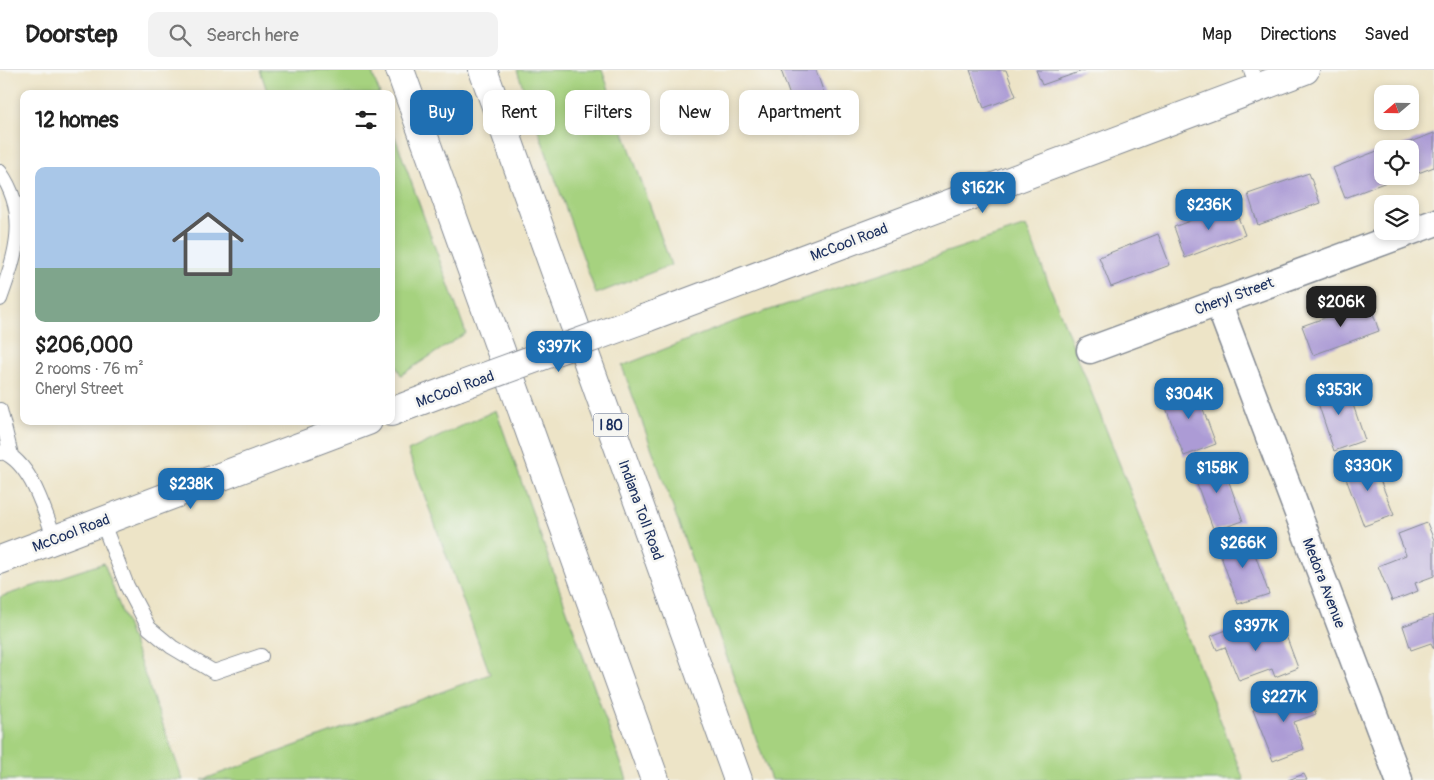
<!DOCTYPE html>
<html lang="en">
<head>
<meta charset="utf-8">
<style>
	:root { --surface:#fff; --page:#f2f2f2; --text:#222; --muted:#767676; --line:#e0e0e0; --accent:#1f6fb2 }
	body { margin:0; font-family:Pangolin,sans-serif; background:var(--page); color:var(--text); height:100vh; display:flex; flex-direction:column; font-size:19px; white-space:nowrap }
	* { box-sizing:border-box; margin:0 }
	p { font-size:16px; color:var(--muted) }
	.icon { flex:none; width:28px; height:28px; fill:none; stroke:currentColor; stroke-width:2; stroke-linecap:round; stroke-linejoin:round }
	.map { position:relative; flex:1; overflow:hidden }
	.details { position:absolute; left:20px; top:20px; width:375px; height:335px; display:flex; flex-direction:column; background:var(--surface); border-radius:10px; box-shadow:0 2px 8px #0003 }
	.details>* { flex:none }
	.top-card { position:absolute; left:410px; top:20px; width:475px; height:45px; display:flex; gap:10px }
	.needle { width:32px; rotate:250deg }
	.fabs { position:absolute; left:1374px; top:15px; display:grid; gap:10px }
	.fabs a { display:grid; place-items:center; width:45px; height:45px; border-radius:10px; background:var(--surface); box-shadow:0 2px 8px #0003; font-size:25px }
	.price { position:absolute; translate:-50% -42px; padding:0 11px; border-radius:10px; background:var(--accent); color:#fff; font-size:16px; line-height:32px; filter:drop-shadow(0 1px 2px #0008) }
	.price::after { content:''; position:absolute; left:50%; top:30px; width:15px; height:11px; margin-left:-8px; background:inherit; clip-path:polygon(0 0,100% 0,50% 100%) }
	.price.active { background:#222; color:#fff }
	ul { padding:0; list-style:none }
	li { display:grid; align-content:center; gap:10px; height:265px; padding:0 15px }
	li span { display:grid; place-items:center; height:155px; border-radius:10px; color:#555 }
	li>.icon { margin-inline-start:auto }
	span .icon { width:90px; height:90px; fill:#fffc; stroke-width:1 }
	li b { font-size:21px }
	h2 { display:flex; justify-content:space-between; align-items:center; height:60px; padding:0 15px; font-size:21px }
	.chip { padding:0 18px; border-radius:10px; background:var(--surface); box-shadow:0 2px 8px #0003; font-size:18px; line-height:45px }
	.chip.active { background:var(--accent); color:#fff }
	header { display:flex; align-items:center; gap:30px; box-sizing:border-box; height:70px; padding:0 25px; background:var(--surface); border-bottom:1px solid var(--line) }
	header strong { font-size:24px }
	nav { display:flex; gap:28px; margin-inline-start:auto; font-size:18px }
	.search { width:350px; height:45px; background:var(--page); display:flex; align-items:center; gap:12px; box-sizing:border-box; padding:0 18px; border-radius:10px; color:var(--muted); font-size:19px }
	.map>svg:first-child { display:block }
	.green { fill:#a6d27f; stroke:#60806e }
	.building { fill:#ac9bd5 }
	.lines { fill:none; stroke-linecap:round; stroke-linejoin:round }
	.service-casing { stroke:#848a92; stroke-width:16 }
	.minor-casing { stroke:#848a92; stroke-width:29 }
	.tertiary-casing { stroke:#848a92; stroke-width:30 }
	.motorway-casing { stroke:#848a92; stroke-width:30 }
	.service { stroke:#fff; stroke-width:14 }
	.minor { stroke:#fff; stroke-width:26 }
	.tertiary { stroke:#fff; stroke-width:28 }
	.motorway { stroke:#fff; stroke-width:28 }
	.tertiary-bridge-casing { stroke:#848a92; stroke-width:30; stroke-linecap:butt }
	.tertiary-bridge { stroke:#fff; stroke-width:28 }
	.labels { text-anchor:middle; stroke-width:5; stroke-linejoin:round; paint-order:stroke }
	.shield { fill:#f6f6f2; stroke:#5d6b8a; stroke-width:1 }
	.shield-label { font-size:14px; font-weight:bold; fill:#1b2f5e }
	.street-label { font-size:15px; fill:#1b2f5e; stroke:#f6f6f2 }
</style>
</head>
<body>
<header>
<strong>Doorstep</strong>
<div class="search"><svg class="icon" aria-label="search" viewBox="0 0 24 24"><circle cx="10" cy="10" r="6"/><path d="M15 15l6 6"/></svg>Search here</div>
<nav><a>Map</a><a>Directions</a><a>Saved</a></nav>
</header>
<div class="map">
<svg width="1434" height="710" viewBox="0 0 1434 710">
	<rect width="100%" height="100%" fill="#f6f6f2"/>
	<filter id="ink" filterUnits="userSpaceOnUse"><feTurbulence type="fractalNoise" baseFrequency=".02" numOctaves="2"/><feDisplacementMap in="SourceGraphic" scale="10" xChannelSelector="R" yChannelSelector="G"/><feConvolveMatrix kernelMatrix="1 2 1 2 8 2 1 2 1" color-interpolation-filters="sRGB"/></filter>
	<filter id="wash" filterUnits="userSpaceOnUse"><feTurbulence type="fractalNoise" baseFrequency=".0096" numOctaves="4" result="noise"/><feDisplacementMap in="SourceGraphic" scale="20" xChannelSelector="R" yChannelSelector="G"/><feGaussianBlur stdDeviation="1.12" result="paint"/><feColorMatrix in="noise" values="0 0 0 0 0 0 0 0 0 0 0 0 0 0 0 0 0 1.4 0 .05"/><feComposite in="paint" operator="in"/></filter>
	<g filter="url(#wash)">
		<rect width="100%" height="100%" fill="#ede4c7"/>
		<path class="green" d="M260,0H371L380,24H268Z
			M517,0H602L671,195L596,224Z
			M391,56L466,263L401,305L391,287Z
			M1026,156L1244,710H771L622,296L730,253Z
			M496,340L627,710H202L490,604L408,381Z
			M104,493L183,710H0V527Z"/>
		<g id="blocks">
			<path class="building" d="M781,0H816L830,41L799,52Z
				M970,0H1006L1016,26L984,38Z
				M1036,0H1085L1042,15Z
				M1434,63V97L1413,105L1410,96V79H1404L1402,75Z
				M1377,81L1382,95V106H1387L1389,111L1345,128L1333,98Z
				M1309,103L1320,133L1258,155L1248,124Z
				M1233,134L1245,165L1185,188L1174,157Z
				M1158,164L1170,195L1111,217L1099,187Z
				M1369,232L1379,261L1313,285L1302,256Z
				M1345,311L1365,370L1334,381L1314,321Z
				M1194,315L1216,374L1184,386L1162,327Z
				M1220,387L1243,451L1214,461L1191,398Z
				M1371,387L1394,445L1364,456L1342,398Z
				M1427,453L1434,470V506L1415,513L1418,521L1392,531L1378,496L1406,485L1398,464Z
				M1248,464L1269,524L1238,534L1217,475Z
				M1434,545V579L1431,573L1411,580L1403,556Z
				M1250,551L1258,570L1284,560L1298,598L1275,607L1272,599L1239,611L1225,577L1217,580L1211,566Z
				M1307,619L1316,644L1294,652L1304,679L1273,691L1253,640Z
				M1304,704L1307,710H1288Z"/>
		</g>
	</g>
	<g filter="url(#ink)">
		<use href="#blocks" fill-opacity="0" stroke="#848a92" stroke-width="1"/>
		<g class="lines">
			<defs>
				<path id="service" d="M1251,0L1258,18
					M0,102C30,145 16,184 0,229
					M0,340L11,385
					M0,383L3,382C32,394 44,441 55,469
					M102,451L127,516L149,558L172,577L214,602L261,586"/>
				<path id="minor" d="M1218,232L1399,710
					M1090,280L1434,153"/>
				<path id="tertiary" d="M646,248L1305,0
					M391,342L457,317
					M0,490L368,351"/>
				<path id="motorway" d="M400,0L655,710
					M483,0L738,710"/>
			</defs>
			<use href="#service" class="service-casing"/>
			<use href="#minor" class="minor-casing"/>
			<use href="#tertiary" class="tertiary-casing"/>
			<use href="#motorway" class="motorway-casing"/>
			<use href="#service" class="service"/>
			<use href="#minor" class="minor"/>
			<use href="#tertiary" class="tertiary"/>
			<use href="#motorway" class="motorway"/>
			<defs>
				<path id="tertiary-bridge" d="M457,317L646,248"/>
			</defs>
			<use href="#tertiary-bridge" class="tertiary-bridge-casing"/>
			<use href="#tertiary-bridge" class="tertiary-bridge"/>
		</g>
	</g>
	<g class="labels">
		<rect class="shield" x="593.5" y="343.5" width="35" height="23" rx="4"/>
		<g class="shield-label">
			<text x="611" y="360">I 80</text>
		</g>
		<g class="street-label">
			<text transform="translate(849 172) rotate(-21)" y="5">McCool Road</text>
			<text transform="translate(1234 226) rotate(-20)" y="5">Cheryl Street</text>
			<text transform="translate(455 319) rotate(-20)" y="5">McCool Road</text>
			<text transform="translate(641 440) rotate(70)" y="5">Indiana Toll Road</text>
			<text transform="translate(71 463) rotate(-21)" y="5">McCool Road</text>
			<text transform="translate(1324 513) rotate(69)" y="5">Medora Avenue</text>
		</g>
	</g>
</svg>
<div class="fabs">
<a><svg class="needle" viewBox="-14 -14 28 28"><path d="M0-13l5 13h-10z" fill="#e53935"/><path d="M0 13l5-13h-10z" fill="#767676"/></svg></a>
<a><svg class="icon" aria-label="locate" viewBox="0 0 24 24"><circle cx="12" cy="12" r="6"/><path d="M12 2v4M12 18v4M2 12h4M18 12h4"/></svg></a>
<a><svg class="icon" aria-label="layers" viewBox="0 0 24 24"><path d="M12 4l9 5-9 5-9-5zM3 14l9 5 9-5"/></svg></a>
</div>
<b class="price" style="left:983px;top:144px">$162K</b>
<b class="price" style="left:1209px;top:161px">$236K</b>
<b class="price active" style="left:1341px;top:258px">$206K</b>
<b class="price" style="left:559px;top:303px">$397K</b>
<b class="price" style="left:1339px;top:346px">$353K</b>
<b class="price" style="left:1189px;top:350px">$304K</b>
<b class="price" style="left:1368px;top:422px">$330K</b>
<b class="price" style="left:1217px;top:424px">$158K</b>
<b class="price" style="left:191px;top:440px">$238K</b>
<b class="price" style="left:1243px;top:499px">$266K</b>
<b class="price" style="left:1256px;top:582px">$397K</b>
<b class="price" style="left:1284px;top:653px">$227K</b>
<div class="top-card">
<a class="chip active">Buy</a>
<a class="chip">Rent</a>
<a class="chip">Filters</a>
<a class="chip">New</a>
<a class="chip">Apartment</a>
</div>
<section class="details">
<h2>12 homes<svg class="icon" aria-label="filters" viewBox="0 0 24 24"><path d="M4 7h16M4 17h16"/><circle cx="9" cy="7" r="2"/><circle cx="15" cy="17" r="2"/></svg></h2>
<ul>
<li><span style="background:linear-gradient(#a9c7e8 65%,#7fa58c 0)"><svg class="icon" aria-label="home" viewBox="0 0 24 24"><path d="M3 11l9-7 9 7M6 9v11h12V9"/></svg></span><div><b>$206,000</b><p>2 rooms · 76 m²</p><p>Cheryl Street</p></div></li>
</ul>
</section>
</div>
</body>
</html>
